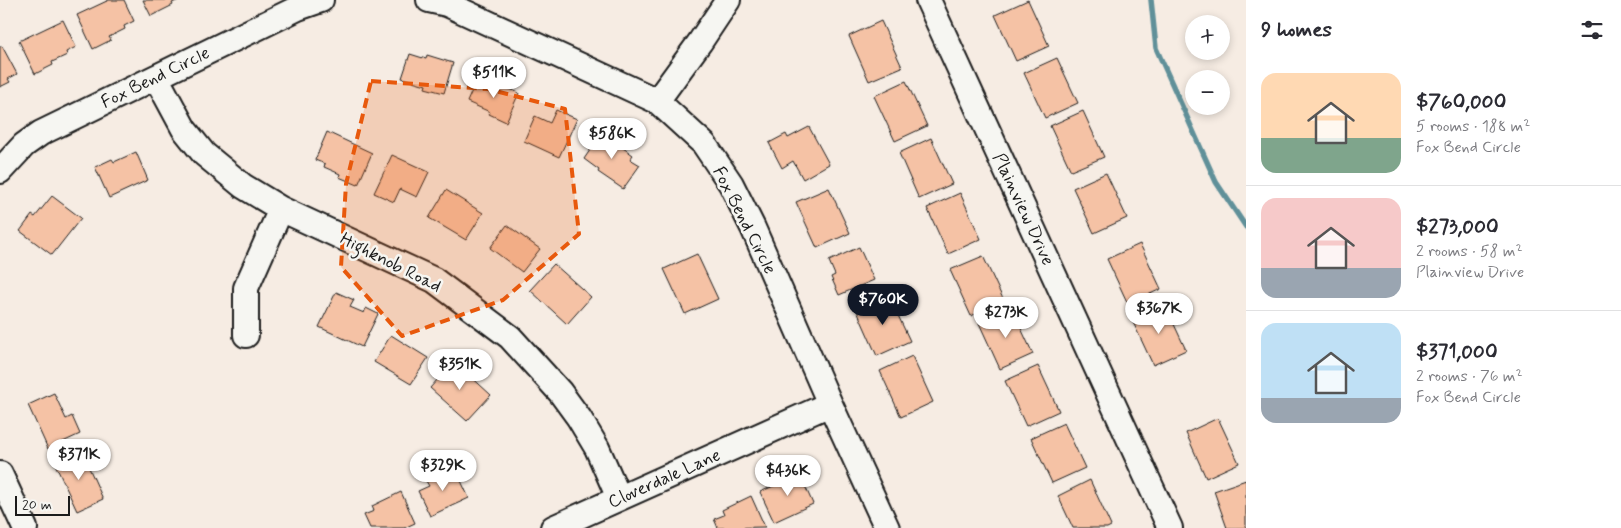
<!DOCTYPE html>
<html lang="en">
<head>
<meta charset="utf-8">
<style>
	:root { --surface:#fff; --page:#f2f2f3; --text:#2b2b33; --muted:#7c7c81; --line:#e1e1e2; --accent:#111827 }
	body { margin:0; font-family:Mynerve,sans-serif; background:var(--page); color:var(--text); height:100vh; display:flex; flex-direction:column; font-size:19px; white-space:nowrap }
	* { box-sizing:border-box; margin:0 }
	p { font-size:16px; color:var(--muted) }
	.icon { flex:none; width:28px; height:28px; fill:none; stroke:currentColor; stroke-width:2; stroke-linecap:round; stroke-linejoin:round }
	.map { position:relative; flex:1; overflow:hidden }
	.drawer { display:flex; flex-direction:column; background:var(--surface); width:375px }
	.drawer>* { flex:none }
	.buttons { position:absolute; left:1185px; top:15px; display:grid; gap:10px }
	.buttons a { display:grid; place-items:center; width:45px; height:45px; border-radius:50%; background:var(--surface); box-shadow:0 2px 8px #0003; font-size:25px }
	.scale { position:absolute; left:15px; bottom:12px; width:55px; box-sizing:border-box; padding-left:5px; border:2px solid #1c1c1c; border-top:0; font-size:14px; line-height:18px; white-space:nowrap; color:#1c1c1c; -webkit-text-stroke:4px #f6f6f2; paint-order:stroke }
	.price { position:absolute; translate:-50% -42px; padding:0 11px; border-radius:18px; background:#fff; color:#222; font-size:16px; line-height:32px; filter:drop-shadow(0 1px 2px #0008) }
	.price::after { content:''; position:absolute; left:50%; top:30px; width:15px; height:11px; margin-left:-8px; background:inherit; clip-path:polygon(0 0,100% 0,50% 100%) }
	.price.selected { background:var(--accent); color:#fff }
	ul { padding:0; list-style:none }
	li { display:flex; align-items:center; gap:15px; height:125px; padding:0 15px }
	li+li { border-top:1px solid var(--line) }
	li span { display:grid; place-items:center; flex:none; width:140px; height:100px; border-radius:15px; color:#555 }
	li>.icon { margin-inline-start:auto }
	span .icon { width:60px; height:60px; fill:#fffc; stroke-width:1 }
	li b { font-size:21px }
	h2 { display:flex; justify-content:space-between; align-items:center; height:60px; padding:0 15px; font-size:21px }
	main { display:flex; flex:1; min-height:0 }
	.map>svg:first-child { display:block }
	.lines { fill:none; stroke-linecap:round; stroke-linejoin:round }
	.stream { stroke:#619099; stroke-width:5.5 }
	.building { fill:#f5c2a5; stroke:#1c1c1c }
	.minor-casing { stroke:#1c1c1c; stroke-width:28 }
	.minor { stroke:#f6f6f2; stroke-width:24 }
	.marked { fill:#e8590c; fill-opacity:0.2; stroke:#e8590c; stroke-width:4; stroke-dasharray:10 6; stroke-linejoin:round }
	.labels { text-anchor:middle; stroke-width:5; stroke-linejoin:round; paint-order:stroke }
	.street-label { font-size:18px; fill:#1c1c1c; stroke:#f6f6f2 }
</style>
</head>
<body>
<main>
<div class="map">
<svg width="1246" height="528" viewBox="0 0 1246 528">
	<rect width="100%" height="100%" fill="#f6ece3"/>
	<filter id="ink" filterUnits="userSpaceOnUse"><feTurbulence type="fractalNoise" baseFrequency=".02" numOctaves="2"/><feDisplacementMap in="SourceGraphic" scale="10" xChannelSelector="R" yChannelSelector="G"/><feConvolveMatrix kernelMatrix="1 2 1 2 8 2 1 2 1" color-interpolation-filters="sRGB"/></filter>
	<g filter="url(#ink)">
		<g class="lines">
			<path class="stream" d="M1151,0L1156,48L1216,182L1246,227"/>
		</g>
		<path class="building" d="M109,0H124L134,21L124,26L125,29L109,37L111,40L93,49L77,15Z
			M143,0H179L172,3L173,5L151,16Z
			M1028,0L1049,46L1016,61L995,15Z
			M63,20L76,47L66,52L67,55L52,62L53,65L35,74L19,41Z
			M881,21L902,67L869,81L849,36Z
			M2,46L17,74L8,79L10,82L0,87V47Z
			M410,54L426,59L427,55L453,63L444,93L425,88L426,85L402,78Z
			M1057,58L1078,103L1045,118L1024,73Z
			M477,79L492,86L494,82L519,93L506,122L489,114L490,112L467,102Z
			M906,81L927,126L895,141L874,96Z
			M556,110L577,119L559,157L524,141L535,116L550,123Z
			M1083,111L1104,157L1071,171L1050,126Z
			M809,127L829,164L803,179L793,161L782,168L769,143L786,134L788,138Z
			M603,131L620,143L619,145L633,155L630,159L640,165L623,189L598,172L599,170L584,159Z
			M327,132L372,153L358,185L339,177L340,174L324,167L325,164L315,160Z
			M931,138L952,184L919,199L899,153Z
			M136,152L148,180L109,198L95,167L112,159L114,162Z
			M392,155L429,172L417,197L400,189L394,202L374,193Z
			M1106,173L1127,218L1094,233L1073,188Z
			M829,188L850,233L817,248L796,202Z
			M446,190L483,213L466,240L429,218Z
			M960,193L981,239L948,254L927,208Z
			M52,196L81,218L52,255L20,231L32,215L35,217Z
			M507,225L540,249L522,272L490,248Z
			M1140,244L1161,289L1128,304L1107,259Z
			M859,247L874,280L839,295L831,277L835,275L829,261Z
			M697,254L718,299L685,314L664,269Z
			M983,256L1004,301L971,316L950,270Z
			M554,264L591,297L567,324L530,290Z
			M336,292L354,300L350,307L364,313L366,308L378,314L362,347L319,327Z
			M889,296L910,341L877,356L857,311Z
			M1165,305L1186,350L1153,365L1132,320Z
			M1012,309L1033,354L1000,369L979,323Z
			M391,335L428,358L411,384L374,362Z
			M912,356L933,402L901,417L880,371Z
			M454,361L491,395L467,421L430,388Z
			M1038,366L1059,411L1026,426L1005,381Z
			M54,393L66,419L72,416L80,434L48,449L28,405Z
			M1218,418L1239,463L1206,478L1186,433Z
			M1064,423L1085,468L1052,483L1031,438Z
			M82,452L103,499L77,511L55,464Z
			M455,468L469,498L430,516L418,491L429,486L426,481Z
			M805,472L810,484L805,486L813,504L774,522L760,492Z
			M1090,480L1111,526L1107,528H1073L1058,496Z
			M1246,480V528H1227L1214,491Z
			M401,492L415,523L404,528H370L364,515L374,511L372,506Z
			M751,496L765,527L718,528L714,519L724,515L722,510Z"/>
		<g class="lines">
			<defs>
				<path id="minor" d="M429,0L447,4L657,101L704,144L731,184L753,228L830,404L887,528
					M928,0L1170,528
					M156,77L184,129L204,154L243,186L281,209L434,280L510,337L560,392L579,418L597,448L619,498
					M657,101L700,42L728,0
					M0,171L24,145L41,133L298,8L321,0
					M246,335V288L281,209
					M0,474L25,528
					M553,528L830,404"/>
			</defs>
			<use href="#minor" class="minor-casing"/>
			<use href="#minor" class="minor"/>
		</g>
	</g>
	<path class="marked" d="M371,81L488,89L565,109L579,234L503,300L402,336L341,267L346,184Z"/>
	<g class="labels">
		<g class="street-label">
			<text transform="translate(155 77) rotate(-26)" y="6">Fox Bend Circle</text>
			<text transform="translate(1024 209) rotate(65)" y="6">Plainview Drive</text>
			<text transform="translate(745 220) rotate(63)" y="6">Fox Bend Circle</text>
			<text transform="translate(391 262) rotate(27)" y="6">Highknob Road</text>
			<text transform="translate(664 478) rotate(-24)" y="6">Cloverdale Lane</text>
		</g>
	</g>
</svg>
<div class="buttons">
<a>+</a>
<a>−</a>
</div>
<div class="scale">20 m</div>
<b class="price" style="left:494px;top:99px">$511K</b>
<b class="price" style="left:612px;top:160px">$586K</b>
<b class="price selected" style="left:883px;top:326px">$760K</b>
<b class="price" style="left:1159px;top:335px">$367K</b>
<b class="price" style="left:1006px;top:339px">$273K</b>
<b class="price" style="left:460px;top:391px">$351K</b>
<b class="price" style="left:79px;top:481px">$371K</b>
<b class="price" style="left:443px;top:492px">$329K</b>
<b class="price" style="left:788px;top:497px">$436K</b>
</div>
<section class="drawer">
<h2>9 homes<svg class="icon" aria-label="filters" viewBox="0 0 24 24"><path d="M4 7h16M4 17h16"/><circle cx="9" cy="7" r="2"/><circle cx="15" cy="17" r="2"/></svg></h2>
<ul>
<li><span style="background:linear-gradient(#ffd9b3 65%,#7fa58c 0)"><svg class="icon" aria-label="home" viewBox="0 0 24 24"><path d="M3 11l9-7 9 7M6 9v11h12V9"/></svg></span><div><b>$760,000</b><p>5 rooms · 188 m²</p><p>Fox Bend Circle</p></div></li>
<li><span style="background:linear-gradient(#f6c9c9 70%,#9aa5b1 0)"><svg class="icon" aria-label="home" viewBox="0 0 24 24"><path d="M3 11l9-7 9 7M6 9v11h12V9"/></svg></span><div><b>$273,000</b><p>2 rooms · 58 m²</p><p>Plainview Drive</p></div></li>
<li><span style="background:linear-gradient(#bfe0f5 75%,#9aa5b1 0)"><svg class="icon" aria-label="home" viewBox="0 0 24 24"><path d="M3 11l9-7 9 7M6 9v11h12V9"/></svg></span><div><b>$371,000</b><p>2 rooms · 76 m²</p><p>Fox Bend Circle</p></div></li>
</ul>
</section>
</main>
</body>
</html>
